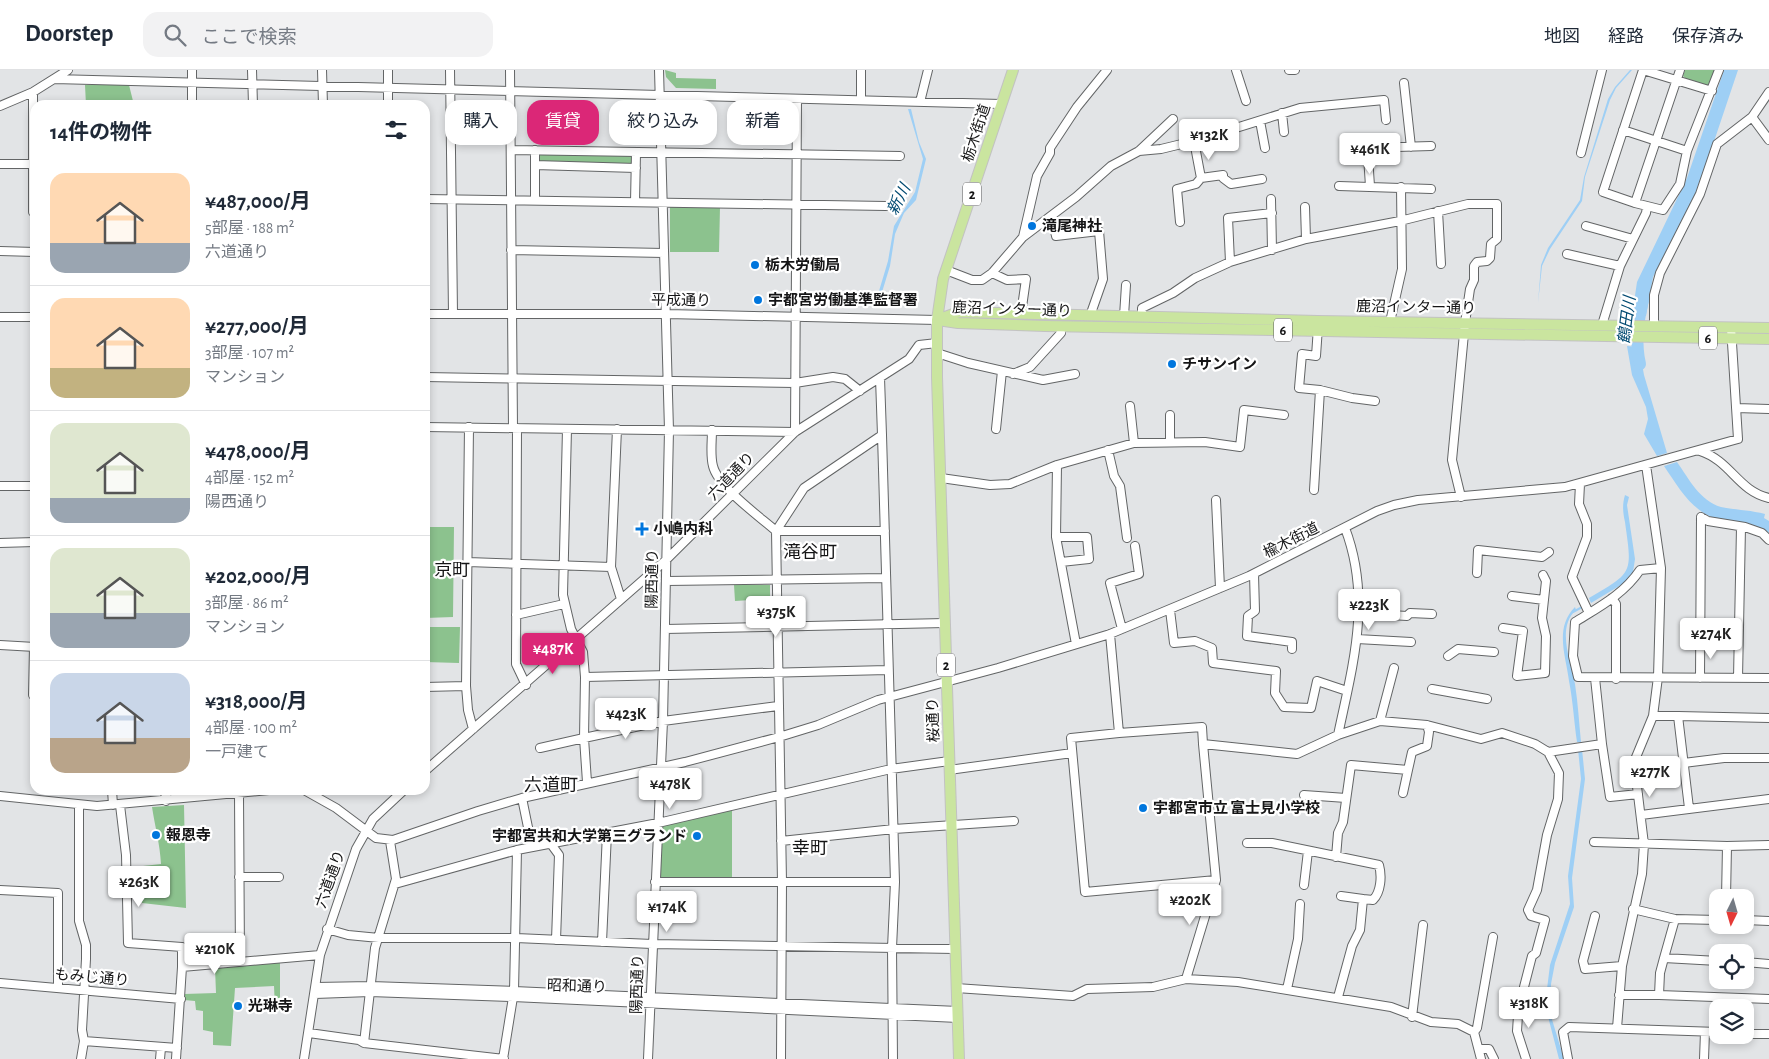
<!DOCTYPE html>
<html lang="ja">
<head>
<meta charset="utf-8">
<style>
	:root { --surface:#fff; --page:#f2f2f3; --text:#1f2937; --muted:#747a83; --line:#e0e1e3; --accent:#db2777 }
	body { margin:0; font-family:"Alegreya Sans","Noto Sans JP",sans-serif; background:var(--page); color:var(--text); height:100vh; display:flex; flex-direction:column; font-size:19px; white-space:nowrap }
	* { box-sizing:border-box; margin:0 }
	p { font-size:16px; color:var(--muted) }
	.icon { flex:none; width:28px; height:28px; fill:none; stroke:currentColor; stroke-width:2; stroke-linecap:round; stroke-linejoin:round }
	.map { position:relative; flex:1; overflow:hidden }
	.panel { position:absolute; left:30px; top:30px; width:400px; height:695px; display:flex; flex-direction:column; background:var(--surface); border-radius:15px; box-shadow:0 2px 8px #0003 }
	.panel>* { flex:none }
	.hud { position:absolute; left:445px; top:30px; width:475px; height:45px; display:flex; gap:10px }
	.needle { width:32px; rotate:185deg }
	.controls { position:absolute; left:1709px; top:819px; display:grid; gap:10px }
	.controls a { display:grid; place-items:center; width:45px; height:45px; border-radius:10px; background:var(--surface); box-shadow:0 2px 8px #0003; font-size:25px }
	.price { position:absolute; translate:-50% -42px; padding:0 11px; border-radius:5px; background:#fff; color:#222; font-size:16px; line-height:32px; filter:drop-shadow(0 1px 2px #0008) }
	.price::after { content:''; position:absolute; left:50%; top:30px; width:15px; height:11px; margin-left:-8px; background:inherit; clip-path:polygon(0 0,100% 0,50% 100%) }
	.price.active { background:var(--accent); color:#fff }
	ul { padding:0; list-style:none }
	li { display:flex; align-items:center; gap:15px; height:125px; padding:0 20px }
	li+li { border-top:1px solid var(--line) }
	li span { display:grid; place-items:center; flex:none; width:140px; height:100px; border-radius:15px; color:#555 }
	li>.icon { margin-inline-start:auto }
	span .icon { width:60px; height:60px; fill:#fffc; stroke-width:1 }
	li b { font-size:21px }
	h2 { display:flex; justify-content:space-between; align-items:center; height:60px; padding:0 20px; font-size:21px }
	.chip { padding:0 18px; border-radius:15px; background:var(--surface); box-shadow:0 2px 8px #0003; font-size:18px; line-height:45px }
	.chip.active { background:var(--accent); color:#fff }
	header { display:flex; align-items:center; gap:30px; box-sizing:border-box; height:70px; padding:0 25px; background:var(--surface); border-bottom:1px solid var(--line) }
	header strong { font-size:24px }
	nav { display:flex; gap:28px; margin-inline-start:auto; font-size:18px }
	.search { width:350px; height:45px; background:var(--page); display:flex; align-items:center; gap:12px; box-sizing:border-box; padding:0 18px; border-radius:15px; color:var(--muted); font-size:19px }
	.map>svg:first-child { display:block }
	.green { fill:#8cc28e }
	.water { fill:#9ecff5 }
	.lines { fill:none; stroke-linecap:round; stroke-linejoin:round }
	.stream { stroke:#9ecff5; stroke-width:2 }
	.river { stroke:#9ecff5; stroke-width:12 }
	.minor-casing { stroke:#636566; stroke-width:10 }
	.major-casing { stroke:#c2c2c2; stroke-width:12 }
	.minor { stroke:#fff; stroke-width:8 }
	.major { stroke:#cae59f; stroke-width:10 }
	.poi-dot { fill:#0076dd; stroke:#fff; stroke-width:2 }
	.labels { text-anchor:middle; stroke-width:4.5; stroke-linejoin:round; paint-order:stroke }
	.shield { fill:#fff; stroke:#5b5b5c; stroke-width:1 }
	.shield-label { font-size:14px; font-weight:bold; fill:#151516 }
	.street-label { font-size:15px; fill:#151516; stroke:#fff }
	.poi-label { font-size:15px; font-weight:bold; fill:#151516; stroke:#fff; text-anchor:start }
	.water-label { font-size:16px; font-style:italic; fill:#004a71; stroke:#fff }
	.quarter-label { font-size:18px; fill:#151516; stroke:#fff }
</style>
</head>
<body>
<header>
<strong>Doorstep</strong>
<div class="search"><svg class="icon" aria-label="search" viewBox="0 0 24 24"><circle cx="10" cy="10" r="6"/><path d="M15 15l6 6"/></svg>ここで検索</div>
<nav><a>地図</a><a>経路</a><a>保存済み</a></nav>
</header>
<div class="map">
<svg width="1769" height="989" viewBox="0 0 1769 989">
	<rect width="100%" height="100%" fill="#e2e4e6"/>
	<path class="green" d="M665,0L676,3V8L716,9V19L676,18L666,7Z
		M1685,0H1715L1708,17L1686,9L1683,6Z
		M85,15H129L134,35H86Z
		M537,83L634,86V95L538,93Z
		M670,137H720L719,182H670Z
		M425,457H454L453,547L425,548Z
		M734,515H770V529L735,531Z
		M426,557H460L459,593L425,592Z
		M184,735L186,838L142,833L143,796L161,794C160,774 155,757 152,737Z
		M732,739V810L662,809L660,807L663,755Z
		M280,892V941L275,939L274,916L235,918L231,976L213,975V962L203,960V941L196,940L195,931L184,930V924L216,923L215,898Z"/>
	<path class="water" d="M1630,0H1632L1616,18L1610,30L1585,107L1582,131L1550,179L1542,196L1538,233L1541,195L1548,178L1580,130L1584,107L1608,29L1615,17Z
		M1724,0H1738L1697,122L1653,207L1646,246H1632L1637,212L1687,108Z
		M908,39H911L919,72L926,89L916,130L904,143L895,164L890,196L879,232L876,231L888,191L894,156L915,122L923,89Z
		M1627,276L1639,277L1644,305L1667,383L1657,386L1644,364L1648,349L1646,337L1632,305Z
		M1677,392C1689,409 1700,431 1721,437C1736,440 1750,440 1765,444L1764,448L1769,451V463C1754,452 1739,454 1721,450C1693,444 1679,418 1664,396Z
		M1625,425L1629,427L1627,435L1635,489L1633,502L1626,512L1591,533L1589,528C1634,502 1632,503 1625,452C1623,443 1622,435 1625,425Z
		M1575,537L1576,540C1556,558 1571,591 1575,614C1578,633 1579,653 1581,672H1577C1574,652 1573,631 1569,611C1566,586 1554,558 1575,537Z
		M1578,679H1582L1585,709L1572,808L1574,837L1555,893L1551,914L1550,943L1564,989H1559L1545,935L1550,895L1570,834L1568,806L1581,709Z"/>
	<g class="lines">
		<path class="stream" d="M1573,542L1584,536"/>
		<path class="river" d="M1640,294C1635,273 1638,250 1643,230"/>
		<defs>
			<path id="minor" d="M192,0V35
				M252,0L253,35
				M322,0L323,35
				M388,0V35
				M450,0L453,244
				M510,0L513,358
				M1236,0L1246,31
				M1289,0H1295
				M1643,0L1712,21
				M54,9L1001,34
				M1404,13L1411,77
				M33,22V142H35
				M861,30V0
				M920,32L928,0
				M0,36L33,22L68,0
				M1282,43L1284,62
				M1752,47L1769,70
				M1260,51L1265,78
				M1623,60L1687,81
				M1194,71L1300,38L1384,30L1386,50
				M1397,77L1431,76
				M511,80L900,86
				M535,80V130
				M1139,81L1161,79L1194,71L1201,108L1196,114L1177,119L1180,152
				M1581,83L1602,0
				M1368,86L1370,116
				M0,94H33
				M535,95L636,98
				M1201,108L1223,105V108L1231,114L1262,109
				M1339,116L1431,119
				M425,129L886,136
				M1271,129L1272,180
				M635,132L636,83
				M1635,133L1603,122L1643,0
				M1647,136L1663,140L1680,114L1687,81L1719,0
				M1305,137L1306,169
				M1438,141L1441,194
				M1052,146L1056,166L1099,161L1103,209L1090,246
				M1586,156L1633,169
				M1023,167L1076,127L1111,96L1139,81L1173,49
				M511,180L664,183
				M0,181L35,182
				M1567,184L1620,196
				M1230,192L1228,148L1272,143
				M946,200L972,210H982L992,203L1023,167L1037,106L1050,83V78L1077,37L1107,0
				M992,203L1007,210L1026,209L1021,244
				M425,244H667L937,250
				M1124,246L1126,215
				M1142,246V238L1173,223L1195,208L1230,192L1306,169L1400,151L1468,134H1497V169L1491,174L1490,188L1487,191L1477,192L1474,196V210L1470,219L1465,253L1452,390L1461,427
				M0,247H35
				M1390,252L1402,199L1401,117
				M1602,255L1620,196L1646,143L1647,136L1635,133L1680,0
				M1654,256V225L1660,203L1700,124L1717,74L1752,47L1769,22
				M1318,257L1316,286L1302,284L1299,318L1320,320
				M937,283L968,293L1043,310L1075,304
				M1013,304L1030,297L1061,263
				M425,307L795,313L833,307L845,309L860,321
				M1130,336L1134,373
				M1736,338L1769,339
				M1170,345V372
				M425,357L795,362L797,29
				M469,357L466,616L468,640L473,659
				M517,358L516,594L526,615
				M567,359L563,525L571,559L583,582L585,607L584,668L663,651L778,636
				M617,359L611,497L621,529
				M996,359L1002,301
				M712,360C712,372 710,385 713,396C718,417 759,446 776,461H885
				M882,365L895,812L892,878L893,989
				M1108,380L1114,406L1120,416L1127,468
				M1700,381C1731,391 1738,421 1769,428
				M1057,395L1056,467L1076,574
				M941,408L990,415L1010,414L1057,395L1134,373L1205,372L1240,377L1244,340L1284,345
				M1580,414L1579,434L1587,454V467L1572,507L1589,543
				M0,416H35
				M1314,420L1320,320L1352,328L1375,331
				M1216,430L1220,518
				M1701,447L1708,451L1745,457L1762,463L1769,470
				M1056,467H1087L1089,489L1061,492
				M0,473L35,472
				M468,492L611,497
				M1661,498L1640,500C1624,524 1599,537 1575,552L1573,586L1578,607L1769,608
				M1477,503L1478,480L1542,487L1549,482
				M1254,504L1255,541L1248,546L1247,566L1292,572V579
				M666,511L886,508
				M1512,526L1544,530
				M1612,528L1616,534V609
				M1170,540L1174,573L1195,571L1212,578L1213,593L1276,601L1275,623L1284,637L1311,638L1317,611L1347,621
				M1359,543L1407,546L1410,543L1432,544
				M516,545L564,534
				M1503,558L1523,561L1517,606L1545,603L1546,566L1542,548L1546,511L1543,505
				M665,559L945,553
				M1122,559L1110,513L1139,504L1135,476
				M1110,564L1119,663L1202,657L1203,674L1297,684L1338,665L1380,651L1427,655L1481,669L1502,663L1535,674L1548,682L1559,703L1558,729L1547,765L1537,820L1528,840L1531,846L1545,850L1536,883L1532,886L1524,917
				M1357,569L1411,572
				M0,575L35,577
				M34,577L33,625H35
				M1448,586L1458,579L1494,582
				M585,607L888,600
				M1595,608L1602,674
				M1700,608L1701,447
				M1738,608L1741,457
				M425,617L466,616
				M1432,619L1487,629
				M1653,646H1678
				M1380,651L1394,598
				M1119,663L1071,668L1085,822L1216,810L1203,674
				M1338,665C1353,594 1372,529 1345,458
				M540,678L584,668L587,712
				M1548,682L1602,674L1610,727L1638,724
				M1635,699L1724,688H1769
				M949,700L1072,683
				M425,701L666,490L795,362L909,289L919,275L937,273
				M112,720L113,735
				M165,720L166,731
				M304,720L336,738L376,768L393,770L478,741L522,728L685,692L779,667L818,655L878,630L998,598L1110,564L1249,506L1377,441L1394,435L1418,430L1565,417L1738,369L1731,257
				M1403,723L1408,700
				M239,724L240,892
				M1304,725L1346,728
				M0,726L97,736L269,720
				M522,728L532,777
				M120,735L126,785L128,873L182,877V897
				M79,736V851L86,875V889L82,960L84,971L81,989
				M1689,738L1678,646L1769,648
				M1641,745L1769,729
				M390,771L396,809L375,878L364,973L504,989
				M781,771L894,759L1014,751
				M1594,772L1727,776L1769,775
				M1247,773H1272L1379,795C1382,806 1381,822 1373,830L1363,829L1360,860L1352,876L1338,927
				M551,774L559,785L556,870
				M1336,787L1338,763L1343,752L1351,695L1408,700L1412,682L1427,676L1429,662L1427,655
				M239,807H279
				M655,812H895
				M395,814L517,780L658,753L891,699L949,691
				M1304,815L1308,781
				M0,820L58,823V917
				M1341,826L1363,829
				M1726,828L1727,776
				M1633,839L1675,849L1718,850
				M1595,846L1583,891L1585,899L1622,896
				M1675,849L1664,888L1718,891
				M1745,850L1769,851
				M327,859L348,865L379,868H516L652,874L955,879
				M602,872L607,763
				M1664,888L1660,903L1659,925L1769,929
				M1745,892L1769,894
				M1186,909L1216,810
				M0,913L181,929
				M316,917L371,916L514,921L958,941
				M956,918L1073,926L1087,919L1153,917L1186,909L1238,912L1391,937L1431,952L1458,954L1474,962L1481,989
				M1287,919L1298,869L1300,834
				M315,924L370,922L513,927L958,948
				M1619,925H1659
				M1519,930L1517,961L1526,989
				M1412,947L1423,855
				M1617,958L1622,896L1642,804L1644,774L1634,692L1653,646L1658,607L1661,498L1646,395
				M1474,962L1477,958L1493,867
				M309,963L359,970L364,973
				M1745,964H1769
				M84,971L177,978
				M1480,979H1489L1494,989
				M160,989L161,978
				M176,989L182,897L320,885
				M304,989L320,885L356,779L373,749L404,720
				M503,989L514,921L517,780
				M648,989L663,651L669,360L659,0
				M781,989L782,812L776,461L804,418L882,365L880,308
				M1568,989L1563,962L1569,957L1718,962
				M1704,989L1705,962"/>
			<path id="major" d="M937,250L959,242L1318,251L1769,258
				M938,250L958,253L1045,256L1769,269
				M959,989L937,307V250L943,209L1013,0"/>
		</defs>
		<use href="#minor" class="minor-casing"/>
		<use href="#major" class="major-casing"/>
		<use href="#minor" class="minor"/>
		<use href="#major" class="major"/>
	</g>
	<g class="poi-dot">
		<circle cx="1032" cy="156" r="5"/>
		<circle cx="755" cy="195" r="5"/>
		<circle cx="758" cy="230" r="5"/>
		<circle cx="1172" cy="294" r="5"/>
		<path d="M639.5 451.5h5v5h5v5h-5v5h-5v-5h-5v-5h5z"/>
		<circle cx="1143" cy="738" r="5"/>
		<circle cx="156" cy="765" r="5"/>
		<circle cx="697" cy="766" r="5"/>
		<circle cx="238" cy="936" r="5"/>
	</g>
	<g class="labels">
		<g class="shield">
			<rect x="963" y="112.5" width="18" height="23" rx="4"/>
			<rect x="1274" y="248.5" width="18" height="23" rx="4"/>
			<rect x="1699" y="256.5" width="18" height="23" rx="4"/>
			<rect x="937" y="583.5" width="18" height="23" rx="4"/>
		</g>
		<g class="shield-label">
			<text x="972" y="129">2</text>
			<text x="1283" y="265">6</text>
			<text x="1708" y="273">6</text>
			<text x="946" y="600">2</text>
		</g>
		<g class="street-label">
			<text transform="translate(976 63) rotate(-72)" y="5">栃木街道</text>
			<text transform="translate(681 230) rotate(1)" y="5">平成通り</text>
			<text transform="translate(1416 237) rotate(1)" y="5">鹿沼インター通り</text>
			<text transform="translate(1012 239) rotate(2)" y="5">鹿沼インター通り</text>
			<text transform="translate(731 406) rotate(-46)" y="5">六道通り</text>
			<text transform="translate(1291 470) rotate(-27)" y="5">楡木街道</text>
			<text transform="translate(652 509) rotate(-89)" y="5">陽西通り</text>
			<text transform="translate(933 650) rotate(-92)" y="5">桜通り</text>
			<text transform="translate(330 809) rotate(-70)" y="5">六道通り</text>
			<text transform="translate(92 907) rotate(5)" y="5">もみじ通り</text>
			<text transform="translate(637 914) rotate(-88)" y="5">陽西通り</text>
			<text transform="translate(577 916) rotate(2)" y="5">昭和通り</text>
		</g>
		<g class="poi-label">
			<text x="1042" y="161">滝尾神社</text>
			<text x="765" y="200">栃木労働局</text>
			<text x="768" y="235">宇都宮労働基準監督署</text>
			<text x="1182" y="299">チサンイン</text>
			<text x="653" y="464">小嶋内科</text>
			<text x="1153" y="743">宇都宮市立 富士見小学校</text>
			<text x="166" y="770">報恩寺</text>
			<text x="687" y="771" text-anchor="end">宇都宮共和大学第三グランド</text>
			<text x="248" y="941">光琳寺</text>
		</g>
		<g class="water-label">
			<text transform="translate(898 129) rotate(-63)" y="6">新川</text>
			<text transform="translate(1626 250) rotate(-83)" y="6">鶴田川</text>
		</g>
		<g class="quarter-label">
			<text x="810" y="488">滝谷町</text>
			<text x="452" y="506">京町</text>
			<text x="551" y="721">六道町</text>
			<text x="810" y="784">幸町</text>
		</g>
	</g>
</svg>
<div class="controls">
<a><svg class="needle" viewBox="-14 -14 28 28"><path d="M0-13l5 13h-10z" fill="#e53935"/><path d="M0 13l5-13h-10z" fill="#747a83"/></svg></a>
<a><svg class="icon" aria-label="locate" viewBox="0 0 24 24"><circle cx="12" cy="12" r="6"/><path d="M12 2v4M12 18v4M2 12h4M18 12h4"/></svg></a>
<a><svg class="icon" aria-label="layers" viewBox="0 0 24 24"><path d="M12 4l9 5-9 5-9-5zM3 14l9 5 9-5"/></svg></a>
</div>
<b class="price" style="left:1209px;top:91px">¥132K</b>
<b class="price" style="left:1370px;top:105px">¥461K</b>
<b class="price" style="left:1369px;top:561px">¥223K</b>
<b class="price" style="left:776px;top:568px">¥375K</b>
<b class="price" style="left:1711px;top:590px">¥274K</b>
<b class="price active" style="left:553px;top:605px">¥487K</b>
<b class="price" style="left:626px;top:670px">¥423K</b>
<b class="price" style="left:1650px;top:728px">¥277K</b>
<b class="price" style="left:670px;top:740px">¥478K</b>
<b class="price" style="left:139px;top:838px">¥263K</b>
<b class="price" style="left:1190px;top:856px">¥202K</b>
<b class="price" style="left:667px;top:863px">¥174K</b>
<b class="price" style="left:215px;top:905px">¥210K</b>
<b class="price" style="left:1529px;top:959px">¥318K</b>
<div class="hud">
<a class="chip">購入</a>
<a class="chip active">賃貸</a>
<a class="chip">絞り込み</a>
<a class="chip">新着</a>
</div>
<section class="panel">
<h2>14件の物件<svg class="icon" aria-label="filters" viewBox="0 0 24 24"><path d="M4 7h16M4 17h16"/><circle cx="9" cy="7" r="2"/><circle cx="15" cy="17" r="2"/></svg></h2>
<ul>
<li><span style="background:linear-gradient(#ffd9b3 70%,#9aa5b1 0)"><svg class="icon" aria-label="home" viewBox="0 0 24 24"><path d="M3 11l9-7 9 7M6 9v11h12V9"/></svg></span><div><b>¥487,000/月</b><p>5部屋 · 188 m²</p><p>六道通り</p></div></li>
<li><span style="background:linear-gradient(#ffd9b3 70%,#c2b280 0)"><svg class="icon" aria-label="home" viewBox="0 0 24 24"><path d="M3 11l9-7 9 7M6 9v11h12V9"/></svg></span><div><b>¥277,000/月</b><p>3部屋 · 107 m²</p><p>マンション</p></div></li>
<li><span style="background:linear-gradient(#dfe7d0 75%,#9aa5b1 0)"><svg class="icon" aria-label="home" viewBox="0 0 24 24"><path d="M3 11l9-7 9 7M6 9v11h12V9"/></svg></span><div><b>¥478,000/月</b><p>4部屋 · 152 m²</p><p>陽西通り</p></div></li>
<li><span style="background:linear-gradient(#dfe7d0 65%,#9aa5b1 0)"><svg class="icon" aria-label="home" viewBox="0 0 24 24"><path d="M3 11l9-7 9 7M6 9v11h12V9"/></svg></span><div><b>¥202,000/月</b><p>3部屋 · 86 m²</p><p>マンション</p></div></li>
<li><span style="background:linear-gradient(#c9d6e8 65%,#b9a48a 0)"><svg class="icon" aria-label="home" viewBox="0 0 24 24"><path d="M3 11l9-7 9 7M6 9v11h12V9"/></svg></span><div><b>¥318,000/月</b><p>4部屋 · 100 m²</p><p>一戸建て</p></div></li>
</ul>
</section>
</div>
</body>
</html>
